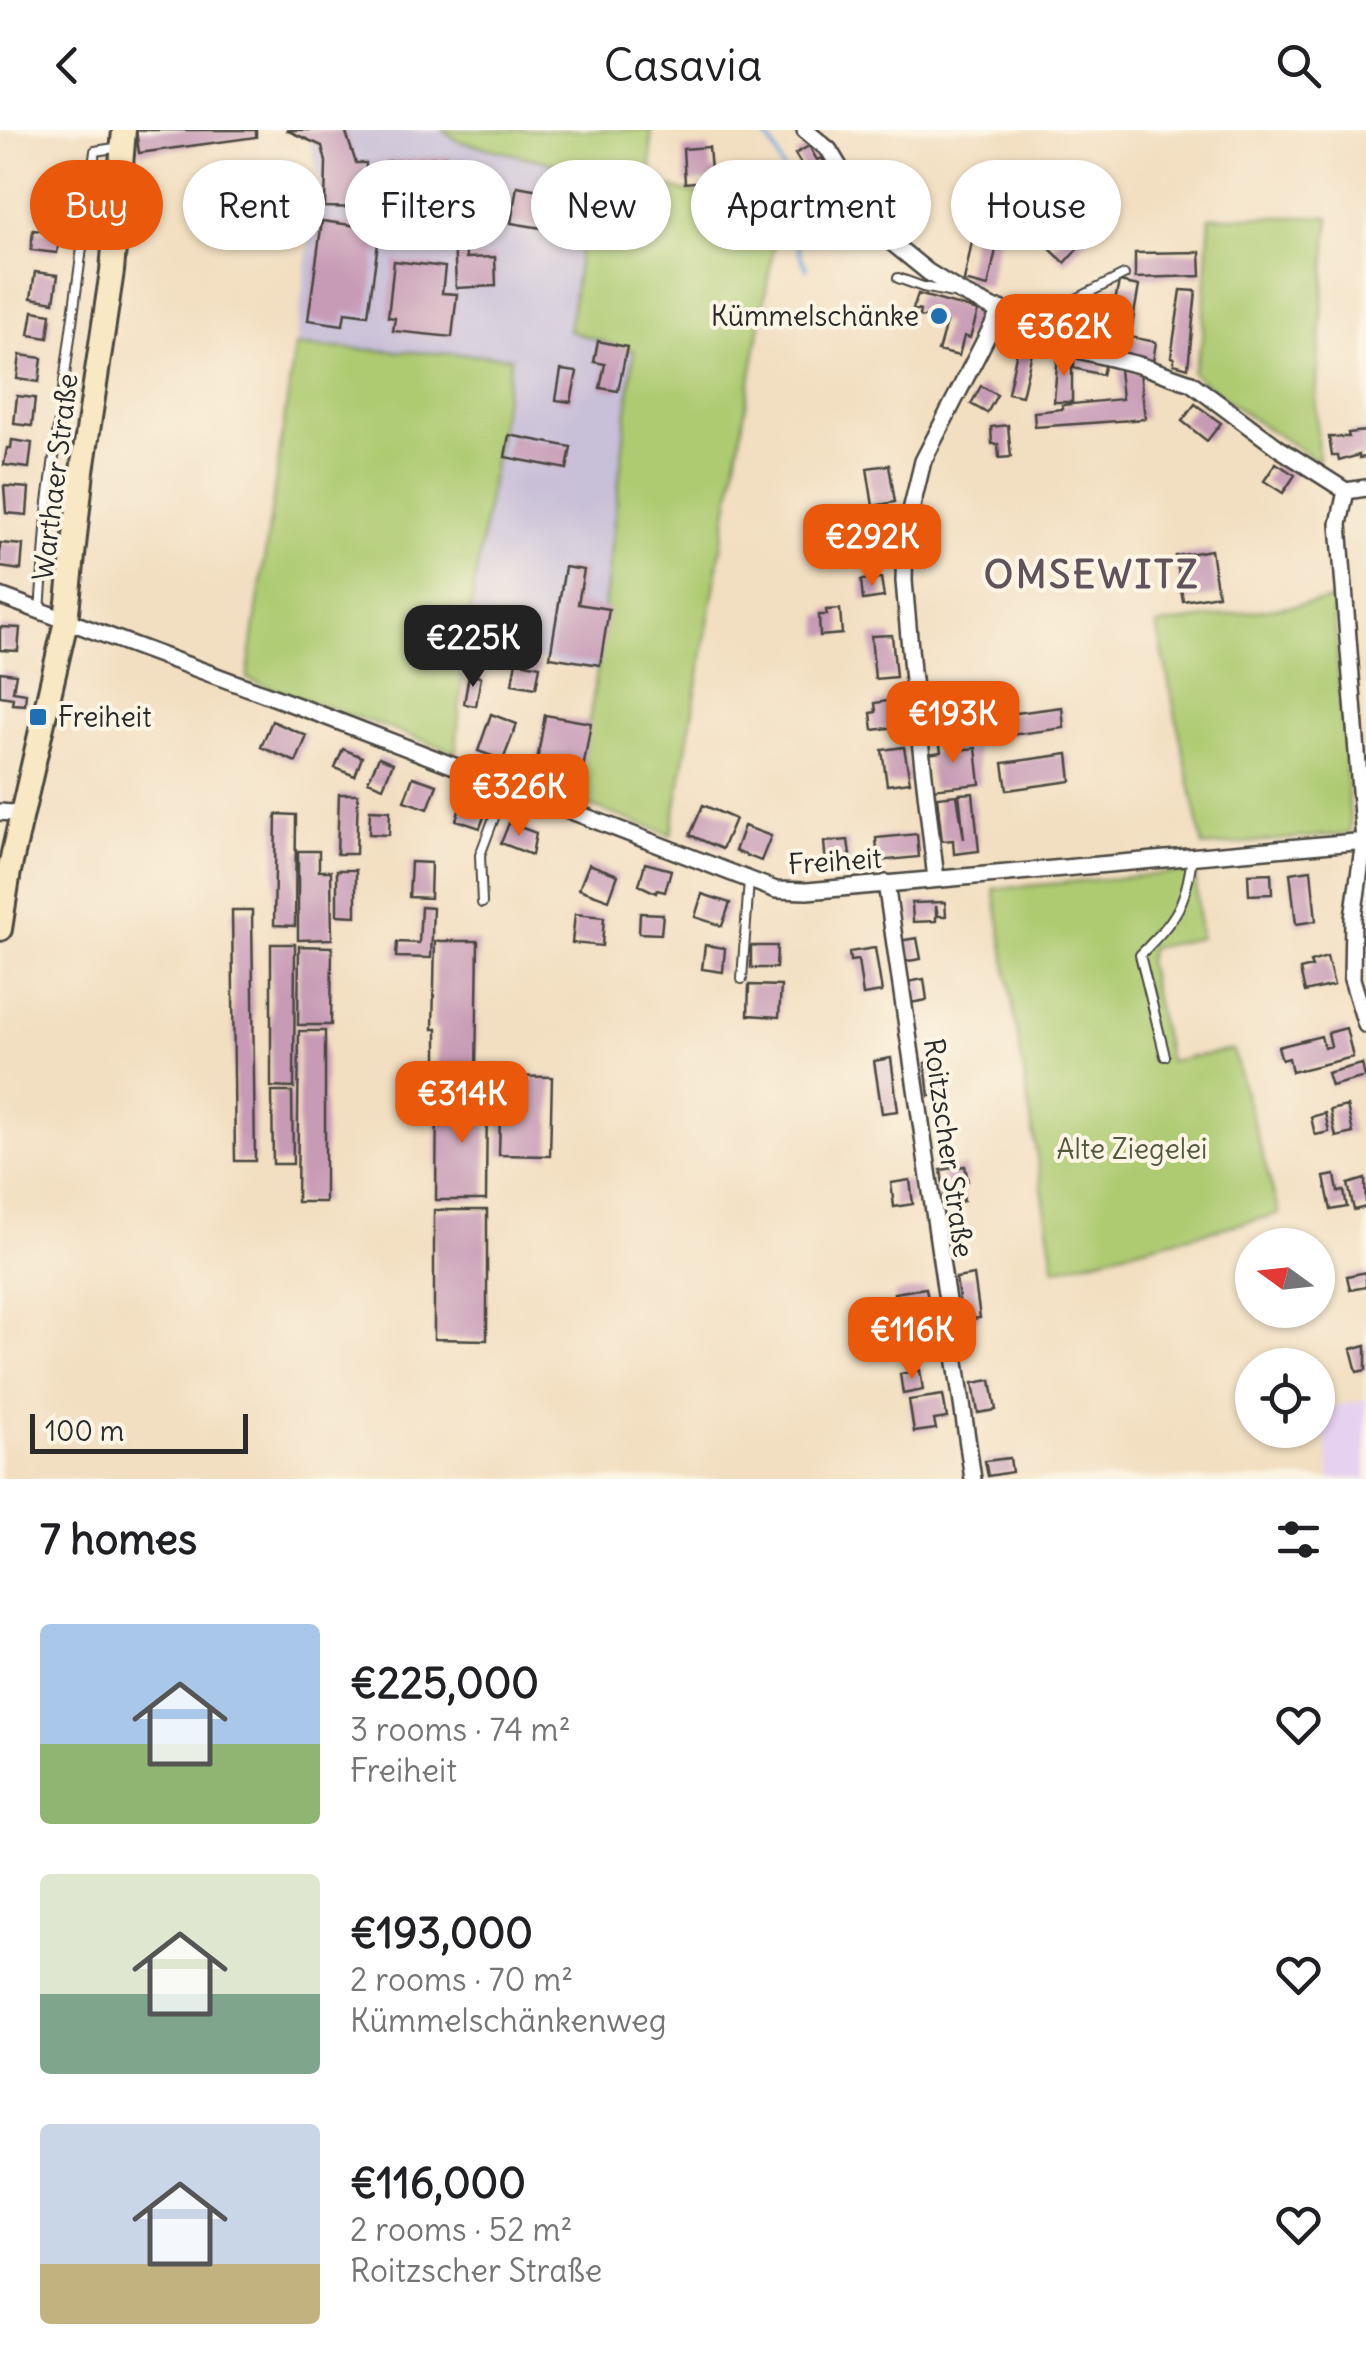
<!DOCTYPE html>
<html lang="en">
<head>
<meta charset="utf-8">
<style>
	:root { --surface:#fff; --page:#f6f6f6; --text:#202124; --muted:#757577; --accent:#ea580c }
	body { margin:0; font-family:Delius,sans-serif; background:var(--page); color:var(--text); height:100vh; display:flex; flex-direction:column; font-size:38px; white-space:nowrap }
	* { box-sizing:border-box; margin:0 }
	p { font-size:32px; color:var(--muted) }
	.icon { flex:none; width:55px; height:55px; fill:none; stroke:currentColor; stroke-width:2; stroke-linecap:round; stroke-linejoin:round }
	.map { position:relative; height:1349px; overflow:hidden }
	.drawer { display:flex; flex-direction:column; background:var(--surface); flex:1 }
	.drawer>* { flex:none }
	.banner { position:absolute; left:30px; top:30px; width:1308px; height:90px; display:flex; gap:20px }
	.needle { width:65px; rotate:285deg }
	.buttons { position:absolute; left:1235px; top:1098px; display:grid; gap:20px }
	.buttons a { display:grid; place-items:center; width:100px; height:100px; border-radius:50%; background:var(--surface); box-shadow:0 2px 8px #0004; font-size:50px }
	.scale { position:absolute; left:30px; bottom:25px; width:218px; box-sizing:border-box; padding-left:10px; border:5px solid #2b2b2b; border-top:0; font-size:28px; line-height:35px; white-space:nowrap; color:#2b2b2b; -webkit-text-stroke:8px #fcf5e5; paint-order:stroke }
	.price { position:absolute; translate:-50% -85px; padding:0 22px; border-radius:20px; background:var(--accent); color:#fff; font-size:32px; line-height:65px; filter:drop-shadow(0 2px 5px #0008) }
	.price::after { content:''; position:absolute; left:50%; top:60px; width:30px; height:22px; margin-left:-15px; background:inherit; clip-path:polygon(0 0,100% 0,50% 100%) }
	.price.on { background:#222; color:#fff }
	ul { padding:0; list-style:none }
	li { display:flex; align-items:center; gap:30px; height:250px; padding:0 40px }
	li span { display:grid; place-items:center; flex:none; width:280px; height:200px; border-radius:10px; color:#555 }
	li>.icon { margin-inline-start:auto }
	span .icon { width:120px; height:120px; fill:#fffc; stroke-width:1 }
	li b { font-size:42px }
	h2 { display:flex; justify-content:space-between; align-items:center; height:120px; padding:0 40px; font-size:42px }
	.chip { padding:0 35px; border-radius:45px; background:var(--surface); box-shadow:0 2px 8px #0004; font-size:35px; line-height:90px }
	.chip.on { background:var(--accent); color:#fff }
	header { display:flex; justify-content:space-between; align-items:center; height:130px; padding:0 40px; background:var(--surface); font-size:45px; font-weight:600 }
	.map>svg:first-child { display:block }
	.built { fill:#e6d2f0 }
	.industrial { fill:#c8bfd8 }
	.green { fill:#aecb72; stroke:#6c7b4e; stroke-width:2.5 }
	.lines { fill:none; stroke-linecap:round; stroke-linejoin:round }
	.stream { stroke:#6fa3db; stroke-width:4 }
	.building { fill:#c79bb6 }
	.lane-casing { stroke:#494641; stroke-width:12 }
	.street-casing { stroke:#494641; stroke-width:20 }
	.secondary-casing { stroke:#494641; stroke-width:28 }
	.lane { stroke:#fff; stroke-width:8 }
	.street { stroke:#fff; stroke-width:15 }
	.secondary { stroke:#f8e8c3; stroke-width:22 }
	.poi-dot { fill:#1f6fb2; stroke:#fcf5e5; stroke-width:4 }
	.labels { text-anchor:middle; stroke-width:8; stroke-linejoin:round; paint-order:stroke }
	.poi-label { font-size:28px; fill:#2b2b2b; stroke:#fcf5e5; text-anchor:end }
	.street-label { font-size:28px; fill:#2b2b2b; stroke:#fcf5e5 }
	.park-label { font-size:28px; fill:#525b40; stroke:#fcf5e5 }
	.district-label { font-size:38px; font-weight:bold; letter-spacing:2.5px; fill:#62525c; stroke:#fcf5e5 }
</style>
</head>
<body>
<header><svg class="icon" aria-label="back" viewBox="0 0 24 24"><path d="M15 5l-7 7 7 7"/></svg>Casavia<svg class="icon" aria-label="search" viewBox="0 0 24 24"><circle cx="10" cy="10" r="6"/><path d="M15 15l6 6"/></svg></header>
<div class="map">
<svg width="1366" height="1349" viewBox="0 0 1366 1349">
	<rect width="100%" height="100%" fill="#fcf5e5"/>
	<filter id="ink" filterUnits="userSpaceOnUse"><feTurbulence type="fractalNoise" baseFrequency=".01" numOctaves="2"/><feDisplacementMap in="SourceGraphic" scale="20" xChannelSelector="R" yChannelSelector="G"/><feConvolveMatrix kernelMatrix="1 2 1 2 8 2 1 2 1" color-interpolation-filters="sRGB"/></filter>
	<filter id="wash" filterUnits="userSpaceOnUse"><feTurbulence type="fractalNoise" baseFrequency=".0048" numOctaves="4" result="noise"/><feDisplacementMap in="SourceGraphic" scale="40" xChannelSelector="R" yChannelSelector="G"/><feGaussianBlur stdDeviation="2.25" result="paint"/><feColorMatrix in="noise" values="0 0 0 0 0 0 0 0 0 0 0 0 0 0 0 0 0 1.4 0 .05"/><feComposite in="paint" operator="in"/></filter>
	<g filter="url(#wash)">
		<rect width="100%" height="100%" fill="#f2dec0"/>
		<path class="built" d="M1366,1269V1349H1330L1322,1279Z"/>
		<path class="industrial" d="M344,0H443L458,11L590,41L569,201L634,220L597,541L465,515L511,227L295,216L313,84L322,61L309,8Z"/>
		<path class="green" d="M443,0H651V52L779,86L671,705L576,671L597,541L634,221L569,201L590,42L458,11Z
			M1210,87H1329L1316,269L1318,331L1248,286L1192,243L1202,211Z
			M295,216L511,227L465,515L456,622L247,549Z
			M1333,470L1351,703L1203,717L1157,495Z
			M1195,741L1200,808L1150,818L1147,832L1169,931L1233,920L1279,1084L1055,1139L994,759Z"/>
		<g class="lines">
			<path class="stream" d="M760,0C799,37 782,96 807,139"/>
		</g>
		<g id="blocks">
			<path class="building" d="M136,0H256V7L139,23Z
				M286,0H345L356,33H366L365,78L325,77L326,32L322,16Z
				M809,16L817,30L822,28L845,68L824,79L817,68L825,63L819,52L810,57L806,51L810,49L795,24Z
				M709,17L711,40L716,39L717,50L685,53L683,19Z
				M450,26L454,68L420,71L422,98L391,101L385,32Z
				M38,56L66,60L65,67H69L67,81L45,78L46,74L36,72Z
				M517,56L561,64L554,100L511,93Z
				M1015,68L1053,73L1050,99L1012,95Z
				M979,77L1004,82L988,157L964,151Z
				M322,91L380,99L368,185L345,182L343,195L308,190Z
				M1077,96L1089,106L1065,133L1051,120L1064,105L1067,108Z
				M33,100L60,103L57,123L31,120Z
				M454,104H465L466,128L495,127L496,156L456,158Z
				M1200,122L1201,146L1135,148V123Z
				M394,131L445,137L442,163L457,164L452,207L393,201L395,188L388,187Z
				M35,142L58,145L54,172L31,168Z
				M1119,152L1139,156L1130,207L1156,212L1153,232L1108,223L1105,219L1107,210L1102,209L1104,195L1110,196Z
				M1181,160L1196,161L1188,238L1174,234V228L1171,227Z
				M918,164L978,181L970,208L964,206L959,226L938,221L946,193L919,186L920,181L913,179Z
				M33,181L51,184L48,208L29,205Z
				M598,211L627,217L618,261L600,258L605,234L594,232Z
				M1019,211L1034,214L1022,266L1008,263Z
				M1058,222L1072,225V272H1054Z
				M20,225L42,228L39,252L17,249Z
				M1074,225L1105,233L1102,245L1074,238Z
				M1119,239L1140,242L1145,289L1035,297L1034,282L1063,279L1062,275L1122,269Z
				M561,240L577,242L571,272L556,270Z
				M981,256L997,265L987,283L971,274Z
				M17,266L35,268L32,296L14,294Z
				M1195,274L1221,293L1207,311L1182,291Z
				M1008,295L1011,327L999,328L998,314H992L991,297Z
				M1366,301V327L1359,328V325L1339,331L1338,326H1332L1329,307H1349L1348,303Z
				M509,305L571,317L567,339L505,327Z
				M12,310L32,313L29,338L4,335L7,318H11Z
				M1276,333L1295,345L1283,363L1264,351Z
				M889,335L895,372L873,376L867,338Z
				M4,356L29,358L27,385L6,383Z
				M0,413L23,415L21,440L0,437Z
				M878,413L881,433L858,436L855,417Z
				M1211,420L1218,465L1183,471L1176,426Z
				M565,437L584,440L578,474L609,479L600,535L550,527Z
				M881,448L884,467L863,470L861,450Z
				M840,479L842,504L820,506L819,485H827L826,480Z
				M0,497L20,498L18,521L0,520Z
				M892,505L896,547L875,549L871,506Z
				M516,531L540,536L536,558L512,554Z
				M0,542L16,544L13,561L26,563L25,575L12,574L13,568L0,566Z
				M469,545L481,547L476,576L464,574Z
				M900,569L904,596L873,600L871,583L876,582L875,573Z
				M1062,577L1064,598L981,609L978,588Z
				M491,584L517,594L503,630L478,621Z
				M545,585L591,593L582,645L536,637Z
				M272,591L307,606L296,632L261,617Z
				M954,607L956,620L976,618L980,654L932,659L928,624L941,622L939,609Z
				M904,617L910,652L887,655L882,620Z
				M343,619L362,627L355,646L335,638Z
				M1068,624L1071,651L1007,660L1003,633Z
				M379,627L393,633L383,657L368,651Z
				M413,647L437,655L428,679L404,671Z
				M973,663L979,721L954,724L953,710L942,711L937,667L957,665L964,709L959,664Z
				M339,664H358L356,724H337Z
				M463,669L487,678L480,698L456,690Z
				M703,675L735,689L722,719L690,705Z
				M370,680L390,681L389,705L369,704Z
				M276,684L296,685L295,796L274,795Z
				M509,693L536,703L532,725L501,713Z
				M744,696L771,706L761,731L735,721Z
				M917,704L919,727L878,731L876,708Z
				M848,710L851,732L826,735L824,712Z
				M298,721H319V741H331L332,809L298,810Z
				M411,732L431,733L430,768L409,767Z
				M645,733L671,740L665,762L657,760L656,763L639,755Z
				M589,734L618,745L609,770L579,759Z
				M337,740H356V786L337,785Z
				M1311,740L1316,791L1296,794L1290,743Z
				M1271,743L1272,764L1249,765L1248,744Z
				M702,764L730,773L722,796L695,787Z
				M945,772L946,786H938L936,776V791L913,792L912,773Z
				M421,777L433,778L431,828L396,827L397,812L419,813Z
				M232,780H252L255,1031H235Z
				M640,783L663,784L661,804L639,803Z
				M575,784L604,787L602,816L572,813Z
				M917,808L921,829L902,832L899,811Z
				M435,811H478L476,942L437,941V899H433Z
				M271,814H295L294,958L271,957Z
				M705,815L725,818L723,842L702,839Z
				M299,816L332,817L331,895H298Z
				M751,816H777L776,838H751Z
				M875,818L882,862L863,865L858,830L850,831L849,822Z
				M1327,827L1334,855L1305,862L1300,840L1312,837L1310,832Z
				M924,849L927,870L910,873L907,852Z
				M749,855L781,856L779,887L748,885Z
				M1346,898L1353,927L1292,942L1289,928L1282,930L1278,917L1321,906L1324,918L1331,916L1328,903Z
				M299,901H325V1072H297Z
				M891,928L898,981L882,983L874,931Z
				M942,931L946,964L929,966L925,933Z
				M1362,934L1365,947L1331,956L1327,943Z
				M501,946L552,947L550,1026L499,1025Z
				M272,962H292L293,1034H273Z
				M437,962H487L486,1070H436Z
				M1347,976L1353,1003L1336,1007L1330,980Z
				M1325,983L1329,1002L1315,1005L1311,987Z
				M965,1036L968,1051L961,1052L964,1071L946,1074L941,1040Z
				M1335,1045L1338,1062L1344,1061L1347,1077L1331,1080L1324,1047Z
				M1365,1049L1366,1077L1354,1080L1348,1054Z
				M910,1050L913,1074L894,1077L891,1053Z
				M434,1080H487V1210L434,1209Z
				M1366,1142V1157L1350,1160L1347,1146Z
				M974,1145L980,1188L962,1190L956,1148Z
				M926,1158L930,1180L897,1185L894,1163Z
				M1366,1215V1240L1357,1242L1351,1219Z
				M920,1240L923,1260L903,1264L900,1244Z
				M991,1250L996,1280L978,1283L973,1253Z
				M943,1265L947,1288L934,1290L936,1299L914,1302L909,1270Z
				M1010,1328L1012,1342L988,1346L985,1331Z"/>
		</g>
	</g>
	<g filter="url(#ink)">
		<use href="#blocks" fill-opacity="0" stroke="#494641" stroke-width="2.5"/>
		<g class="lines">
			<defs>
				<path id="lane" d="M898,148L923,157L953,163
					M1033,195L1036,189L1124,145
					M40,481L48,372L95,21L121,17
					M482,773L480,725L506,656
					M742,849L749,750
					M1165,926L1140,825C1175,789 1186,777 1192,726"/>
				<path id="street" d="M805,0L829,20L865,80L885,107L928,142L962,163L1082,221L1139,235L1191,253L1280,319L1346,361L1366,358
					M1346,361L1339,394L1364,711L1353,788L1352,849L1366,895
					M0,466L314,582L776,760L807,761L1366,711
					M0,682L23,684
					M936,749L912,541L904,451L905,405L923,331L1001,179
					M886,753L973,1349"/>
				<path id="secondary" d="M0,799L9,741L66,491L82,341L112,141L124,0"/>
			</defs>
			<use href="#lane" class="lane-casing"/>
			<use href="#street" class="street-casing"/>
			<use href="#secondary" class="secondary-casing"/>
			<use href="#lane" class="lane"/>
			<use href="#street" class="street"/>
			<use href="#secondary" class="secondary"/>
		</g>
	</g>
	<g class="poi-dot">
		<circle cx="939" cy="186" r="10"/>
		<rect x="28" y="577" width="20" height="20" rx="5"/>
	</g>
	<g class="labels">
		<g class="poi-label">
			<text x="919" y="196">Kümmelschänke</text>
			<text x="58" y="597" text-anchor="start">Freiheit</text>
		</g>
		<g class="street-label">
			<text transform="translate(55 347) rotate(-83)" y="10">Warthaer Straße</text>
			<text transform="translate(835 731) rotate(-4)" y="10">Freiheit</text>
			<text transform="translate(949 1018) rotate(82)" y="10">Roitzscher Straße</text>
		</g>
		<g class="park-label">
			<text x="1132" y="1029">Alte Ziegelei</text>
		</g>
		<g class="district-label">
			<text x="1092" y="458">OMSEWITZ</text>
		</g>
	</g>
</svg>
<div class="buttons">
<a><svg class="needle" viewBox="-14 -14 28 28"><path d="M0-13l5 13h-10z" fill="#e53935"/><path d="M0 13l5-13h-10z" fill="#757577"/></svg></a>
<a><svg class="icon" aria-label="locate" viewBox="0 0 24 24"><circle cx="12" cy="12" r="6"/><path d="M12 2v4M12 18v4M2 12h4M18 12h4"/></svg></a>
</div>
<div class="scale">100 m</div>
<b class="price" style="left:1064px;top:249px">€362K</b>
<b class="price" style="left:872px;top:459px">€292K</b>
<b class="price on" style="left:473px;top:560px">€225K</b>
<b class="price" style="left:953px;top:636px">€193K</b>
<b class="price" style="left:519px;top:709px">€326K</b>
<b class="price" style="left:462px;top:1016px">€314K</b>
<b class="price" style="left:912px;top:1252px">€116K</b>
<div class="banner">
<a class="chip on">Buy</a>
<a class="chip">Rent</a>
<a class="chip">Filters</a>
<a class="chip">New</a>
<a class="chip">Apartment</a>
<a class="chip">House</a>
</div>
</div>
<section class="drawer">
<h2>7 homes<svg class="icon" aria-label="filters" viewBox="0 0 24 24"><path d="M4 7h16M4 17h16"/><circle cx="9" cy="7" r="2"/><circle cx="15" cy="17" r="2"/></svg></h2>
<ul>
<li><span style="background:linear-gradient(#a9c7e8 60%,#8fb573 0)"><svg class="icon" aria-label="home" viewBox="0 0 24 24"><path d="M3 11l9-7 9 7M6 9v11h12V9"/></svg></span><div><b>€225,000</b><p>3 rooms · 74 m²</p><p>Freiheit</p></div><svg class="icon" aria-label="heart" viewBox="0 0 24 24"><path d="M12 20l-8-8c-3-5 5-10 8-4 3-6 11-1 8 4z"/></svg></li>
<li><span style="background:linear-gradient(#dfe7d0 60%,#7fa58c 0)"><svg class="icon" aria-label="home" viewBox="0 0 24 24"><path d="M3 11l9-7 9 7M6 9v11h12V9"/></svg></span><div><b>€193,000</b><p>2 rooms · 70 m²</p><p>Kümmelschänkenweg</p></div><svg class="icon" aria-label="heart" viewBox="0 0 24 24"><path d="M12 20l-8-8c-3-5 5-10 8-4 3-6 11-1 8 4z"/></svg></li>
<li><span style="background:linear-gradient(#c9d6e8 70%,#c2b280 0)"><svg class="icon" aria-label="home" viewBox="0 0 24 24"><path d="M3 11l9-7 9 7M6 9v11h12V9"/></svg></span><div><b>€116,000</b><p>2 rooms · 52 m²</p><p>Roitzscher Straße</p></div><svg class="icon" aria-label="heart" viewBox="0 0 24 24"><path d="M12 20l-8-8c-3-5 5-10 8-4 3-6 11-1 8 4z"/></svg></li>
</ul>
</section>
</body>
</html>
